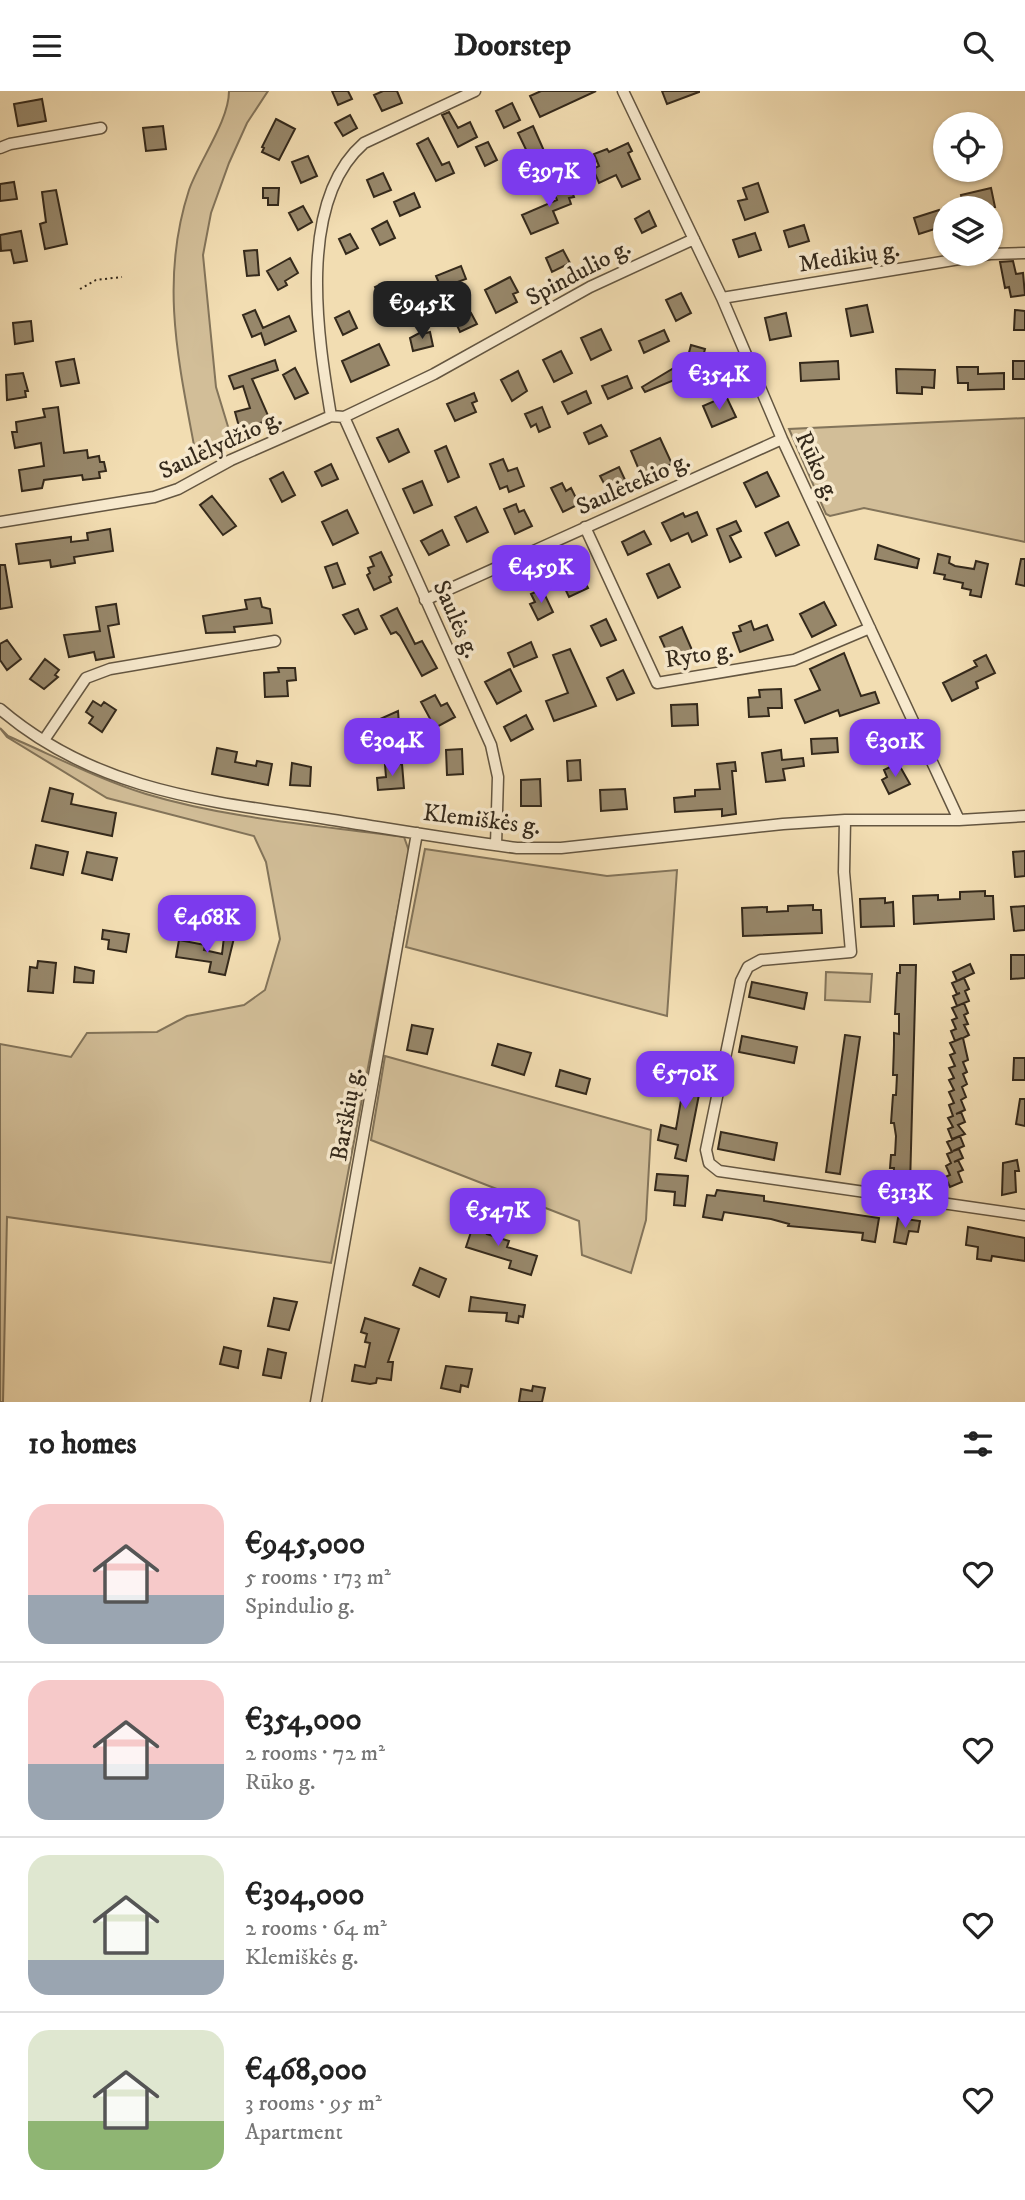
<!DOCTYPE html>
<html lang="en">
<head>
<meta charset="utf-8">
<style>
	:root { --surface:#fff; --page:#f2f2f2; --text:#222; --muted:#767676; --line:#e0e0e0; --accent:#7c3aed }
	body { margin:0; font-family:"IM FELL DW Pica",serif; background:var(--page); color:var(--text); height:100vh; display:flex; flex-direction:column; font-size:26px; white-space:nowrap }
	* { box-sizing:border-box; margin:0 }
	p { font-size:23px; color:var(--muted) }
	.icon { flex:none; width:38px; height:38px; fill:none; stroke:currentColor; stroke-width:2; stroke-linecap:round; stroke-linejoin:round }
	.map { position:relative; height:1311px; overflow:hidden }
	.drawer { display:flex; flex-direction:column; background:var(--surface); flex:1 }
	.drawer>* { flex:none }
	.fabs { position:absolute; left:933px; top:21px; display:grid; gap:14px }
	.fabs a { display:grid; place-items:center; width:70px; height:70px; border-radius:50%; background:var(--surface); box-shadow:0 2px 5px #0004; font-size:35px }
	.price { position:absolute; translate:-50% -60px; padding:0 16px; border-radius:14px; background:var(--accent); color:#fff; font-size:23px; line-height:46px; filter:drop-shadow(0 2px 4px #0008) }
	.price::after { content:''; position:absolute; left:50%; top:42px; width:21px; height:16px; margin-left:-10px; background:inherit; clip-path:polygon(0 0,100% 0,50% 100%) }
	.price.current { background:#222; color:#fff }
	ul { padding:0; list-style:none }
	li { display:flex; align-items:center; gap:21px; height:175px; padding:0 28px }
	li+li { border-top:2px solid var(--line) }
	li span { display:grid; place-items:center; flex:none; width:196px; height:140px; border-radius:21px; color:#555 }
	li>.icon { margin-inline-start:auto }
	span .icon { width:84px; height:84px; fill:#fffc; stroke-width:1 }
	li b { font-size:30px }
	h2 { display:flex; justify-content:space-between; align-items:center; height:84px; padding:0 28px; font-size:30px }
	header { display:flex; justify-content:space-between; align-items:center; height:91px; padding:0 28px; background:var(--surface); font-size:32px; font-weight:700 }
	.map>svg:first-child { display:block }
	.green { fill:#d2be98; stroke:#83745a; stroke-width:2 }
	.building { fill:#97876a; stroke:#34291b; stroke-width:2 }
	.lines { fill:none; stroke-linecap:round; stroke-linejoin:round }
	.street-casing { stroke:#645641; stroke-width:13 }
	.path { stroke:#34291b; stroke-width:2; stroke-dasharray:2 3.5; stroke-linecap:butt }
	.street { stroke:#f7e9cd; stroke-width:10 }
	.labels { text-anchor:middle; stroke-width:7; stroke-linejoin:round; paint-order:stroke }
	.street-label { font-size:24px; fill:#34291b; stroke:#f7e9cd }
</style>
</head>
<body>
<header><svg class="icon" aria-label="menu" viewBox="0 0 24 24"><path d="M4 6h16M4 12h16M4 18h16"/></svg>Doorstep<svg class="icon" aria-label="search" viewBox="0 0 24 24"><circle cx="10" cy="10" r="6"/><path d="M15 15l6 6"/></svg></header>
<div class="map">
<svg width="1025" height="1311" viewBox="0 0 1025 1311">
	<rect width="100%" height="100%" fill="#f2ddb2"/>
	<filter id="stains"><feTurbulence type="fractalNoise" baseFrequency=".00286" numOctaves="4"/><feColorMatrix values="0 0 0 0 .2 0 0 0 0 .09 0 0 0 0 .02 0 0 0 .5 -.17"/></filter>
	<radialGradient id="worn" r=".72"><stop offset=".6" stop-color="#630" stop-opacity="0"/><stop offset="1" stop-color="#630" stop-opacity=".3"/></radialGradient>
	<path class="green" d="M229,0H268L247,32L229,72L211,122L203,164L216,296L233,352L196,365C179,273 159,191 189,99C199,70 229,30 229,0Z
		M1025,327V451L864,417L830,425L826,423L789,338Z
		M0,637L8,645C54,665 98,688 146,703C229,728 318,734 404,746L409,760L331,1172L7,1126L3,1311H0V953L71,966L87,942L157,941L187,925L244,914L265,899L280,848L266,771L254,745L107,707L7,646Z
		M425,758L607,785L677,779L667,925L406,856Z
		M826,881L872,883L870,911L825,909Z
		M385,965L651,1039L646,1129L631,1182L582,1164L579,1130L371,1049Z"/>
	<path class="building" d="M332,0H348L352,8L338,14Z
		M383,0H397L402,12L382,20L374,4Z
		M541,0H596L540,26L530,5Z
		M662,0H699V1L667,13Z
		M42,8L46,30L18,35L14,13Z
		M512,12L520,29L504,37L496,20Z
		M449,21L458,37L470,31L477,46L458,56L442,24Z
		M350,24L357,37L343,45L335,32Z
		M276,28L295,38L279,69L262,61L264,57L262,56Z
		M163,35L166,58L146,60L143,37Z
		M533,35L545,62L531,69L518,42Z
		M428,47L442,74L449,71L454,82L436,90L417,53Z
		M488,51L497,69L485,75L476,56Z
		M628,52L632,60L628,62L640,88L622,96L616,84L599,92L593,78L599,75L594,63L607,58L609,61Z
		M308,65L317,85L301,92L292,71Z
		M383,82L391,99L374,106L367,89Z
		M567,88L574,106L569,107L571,113L553,120L558,132L531,143L522,124L557,109L551,94Z
		M14,91L17,108L0,110V93Z
		M758,92L768,121L745,129L738,110L747,108L743,97Z
		M263,97H279L278,114H268V107H263Z
		M991,97L995,116L964,117L961,104Z
		M56,99L67,153L45,158L40,133L46,131L42,101Z
		M414,102L420,116L400,125L394,111Z
		M303,115L312,131L298,139L289,122Z
		M939,119L944,135L919,143L914,127Z
		M649,120L656,135L642,142L635,128Z
		M387,130L395,147L380,154L372,138Z
		M804,134L809,150L789,156L784,140Z
		M21,140L27,170L14,172L11,159L1,160L0,144Z
		M755,142L761,159L739,166L733,149Z
		M350,143L358,157L346,163L339,148Z
		M257,159L259,184L247,185L244,160Z
		M563,159L570,172L552,181L546,167Z
		M290,167L298,182L285,190L287,194L278,199L267,180Z
		M1013,170L1016,183L1023,182L1025,204L1011,206L1009,196L1005,197L1000,171Z
		M461,175L466,188L441,197L436,185Z
		M510,186L518,201L513,203L517,211L496,222L485,199Z
		M384,192L392,214L383,217L375,196Z
		M418,194L425,213L413,217L407,199Z
		M681,202L691,222L676,230L666,209Z
		M867,214L873,241L851,245L846,218Z
		M255,219L263,237L289,225L296,240L265,254L261,242L252,246L243,224Z
		M1015,219L1025,220V239H1014Z
		M349,220L357,237L343,244L335,227Z
		M471,222L477,233L460,241L455,230Z
		M786,222L791,245L770,249L765,227Z
		M31,230L33,250L15,253L13,232Z
		M601,238L611,259L591,269L581,247Z
		M425,239L426,242L430,241L433,255L413,260L410,247Z
		M664,239L669,250L644,262L639,250Z
		M379,253L389,274L351,291L342,270Z
		M691,254L705,258L700,277L708,291L698,297L690,283L675,292L674,289L645,301L642,296L687,269Z
		M561,260L572,282L554,291L543,269Z
		M74,268L79,292L61,295L56,271Z
		M275,269L278,279L252,288L270,329L250,335L252,340L241,343L235,321L250,317L243,295L234,298L229,285Z
		M838,270L839,288L801,290L800,272Z
		M1013,270H1025V288H1013Z
		M957,276H978V283L1004,282V298L968,299V292H958Z
		M295,277L308,302L295,308L283,284Z
		M896,278L935,279L934,297L922,296V303L897,302Z
		M518,280L527,300L512,310L501,289Z
		M23,282L28,300H25L26,306L7,309L6,284Z
		M627,285L632,297L608,308L602,295Z
		M586,300L591,312L568,323L562,311Z
		M474,302L477,310L472,312L476,321L455,330L447,313Z
		M726,305L736,326L712,336L703,315Z
		M58,316L64,362L87,359L88,367L99,365L100,371H104L106,380L99,381L100,387L83,389L82,384L44,389L42,397L22,400L19,379L44,375L41,352L15,357L12,341H17L16,331L45,326L43,318Z
		M542,316L550,336L539,341L536,333L531,336L525,323Z
		M601,334L607,345L589,353L584,342Z
		M398,338L409,361L389,371L377,347Z
		M660,347L672,373L642,386L631,360Z
		M446,355L459,386L448,391L435,360Z
		M503,368L508,380L517,377L524,395L509,401L507,395L500,398L490,373Z
		M331,373L338,388L322,395L315,381Z
		M619,376L626,391L608,400L600,385Z
		M283,381L295,404L282,411L270,388Z
		M767,381L779,405L756,416L744,392Z
		M422,390L432,414L414,422L403,398Z
		M562,392L566,400L571,397L579,413L563,421L551,397Z
		M212,405L236,435L223,444L200,414Z
		M516,413L519,421L524,419L532,435L515,443L504,418Z
		M476,416L488,441L467,451L455,426Z
		M347,419L358,442L333,454L322,431Z
		M697,421L707,444L692,451L688,442L671,450L662,432L683,422L685,426Z
		M736,430L741,440L730,445L741,466L730,471L717,438Z
		M788,431L799,454L776,465L765,442Z
		M110,438L113,460L74,466L75,472L51,476L50,469L19,473L16,453L71,446V451L88,449L87,442Z
		M442,439L449,454L429,464L421,450Z
		M644,440L651,453L628,464L622,451Z
		M878,454L919,468L917,477L875,468Z
		M381,461L392,484L389,486L391,491L374,499L367,484L370,482L368,477L374,475L370,466Z
		M938,463L950,466L949,472L955,475L974,478L976,470L988,473L981,506L970,504L971,499L962,497L963,492L944,488L945,484L934,482Z
		M1021,468H1025V495L1016,493Z
		M337,472L345,493L333,497L325,476Z
		M669,473L680,496L658,507L647,483Z
		M0,474H5L12,516L0,518Z
		M577,476L588,497L569,506L559,485Z
		M542,498L553,521L538,529L530,513L535,511L531,503Z
		M260,507L262,516L270,518L272,532L234,536L235,541L206,542L203,525L247,518L245,509Z
		M824,511L836,534L812,546L800,523Z
		M116,513L119,533L108,535L114,566L96,569L94,561L69,566L64,544L100,540L96,516Z
		M397,517L415,553L422,550L437,577L422,585L400,545L396,541L391,543L381,525Z
		M358,518L367,538L355,543L343,524Z
		M606,528L616,549L601,555L591,535Z
		M751,530L754,539L767,534L773,549L740,561L733,542L741,540L739,535Z
		M682,536L692,559L670,568L660,546Z
		M7,549L21,568L7,579L0,569V553Z
		M531,551L537,566L514,576L508,562Z
		M570,558L596,615L554,630L546,610L568,602L553,564Z
		M844,562L861,605L875,601L879,612L840,625L838,619L805,632L795,609L820,599L810,578Z
		M986,564L995,582L976,591L978,597L952,610L943,592L977,575L974,570Z
		M45,568L59,579L55,584L58,586L44,598L30,588Z
		M278,577H295L296,589L287,590L288,605L265,606L264,582L279,581Z
		M510,578L521,600L497,613L485,591Z
		M623,579L634,602L617,609L607,587Z
		M781,598L782,617H768L769,625L749,626L748,607L760,606L759,599Z
		M435,604L441,615L447,612L455,626L435,637L421,611Z
		M93,610L101,615L104,611L116,619L102,641L89,632L93,626L86,621Z
		M697,613L698,634L672,635L671,614Z
		M398,620L400,647L364,663L359,651L385,639L380,628Z
		M526,624L533,638L511,650L504,636Z
		M879,631L891,654L874,662L863,639Z
		M837,647L838,661L812,663L811,648Z
		M217,657L237,661L235,671L256,675L257,670L272,673L268,694L212,683Z
		M462,658L463,683L447,684L446,659Z
		M781,659L782,669L803,667L804,675L783,678L785,689L766,691L762,662Z
		M580,669L581,689L568,690L567,670Z
		M735,671L736,680H732L736,723L722,725V718L675,721L674,707L695,705V699L720,698L717,673Z
		M292,672L311,676L310,695L290,694Z
		M898,672L910,693L889,703L882,689L887,686L884,679Z
		M402,673L404,697L378,699L377,687L386,686L385,674Z
		M540,688L541,715H521V689Z
		M50,697L73,703L71,713L116,722L112,745L42,730Z
		M625,698L627,718L601,720L600,699Z
		M36,754L68,761L63,784L31,777Z
		M1025,760V785L1015,786L1013,761Z
		M87,761L117,767L112,789L82,782Z
		M985,800V805H993L994,828L914,833L913,805L938,804V809L960,808V801Z
		M885,807V812L893,811L894,835L861,836L860,808Z
		M813,814V819H821L822,842L743,845L742,817L767,816V821L788,820V815Z
		M1025,815V839L1014,840L1011,816Z
		M103,839L129,843L126,861L108,858L109,849L102,848Z
		M224,846L234,847L225,884L209,881L211,871L176,866L179,849L205,854L204,859L222,863Z
		M1011,864H1025V887L1011,888Z
		M38,870L56,872L53,902L28,900L30,876L37,877Z
		M970,873L974,882L957,890L953,881Z
		M900,874H916L910,1094L893,1093L894,1077H890L891,1064H895L896,1045L894,1032H891L893,1004H896L897,984H893L894,954V942L899,943V923H895L897,882H900Z
		M75,876L94,880L93,892L74,891Z
		M964,887L969,898L965,900L969,910L957,915L953,905L960,902L957,903L952,892Z
		M752,891L807,902L804,918L749,906Z
		M964,912L968,922L964,924L968,933L964,934L969,944L963,947L968,969L963,971L967,981L963,983L967,993L962,996L966,1006L961,1009L965,1019L956,1023L961,1021L965,1031L958,1034L965,1043L952,1048L948,1038L953,1036L948,1027L953,1025L949,1014L954,1012L949,1001L954,999L949,989L954,987L949,977L955,975L950,964L955,962L950,952L962,947L955,950L951,940L956,938L952,929L957,927L952,917Z
		M412,934L433,938L427,963L407,959Z
		M845,944L860,946L840,1083L826,1081Z
		M742,945L797,956L794,972L739,961Z
		M498,953L531,962L524,984L492,974Z
		M1014,967H1025V989H1013Z
		M688,969L705,973L686,1070L675,1067L678,1054L658,1049L661,1034L676,1038Z
		M560,979L590,988L586,1003L556,995Z
		M1020,1008H1025V1035L1016,1033Z
		M721,1041L777,1052L774,1069L718,1058Z
		M960,1045L964,1055L953,1060L959,1058L963,1067L954,1071L958,1069L963,1079L958,1081L962,1091L950,1096L945,1086L950,1084L946,1075L951,1072L947,1063L952,1061L947,1051Z
		M1017,1069L1019,1080H1015L1016,1101L1002,1104L1003,1072Z
		M657,1083L688,1085L685,1115L674,1114L675,1101L655,1099Z
		M717,1099L764,1105V1110L879,1127L875,1151L862,1149L863,1142L788,1135L789,1133L771,1128L724,1121L722,1129L703,1126L707,1104L715,1105Z
		M466,1127L485,1133L484,1136L489,1138L487,1143L509,1150L507,1156L537,1165L531,1184L509,1177L511,1170L466,1156L472,1138L463,1135Z
		M898,1127L920,1130L918,1141L909,1140L906,1153L894,1151Z
		M968,1136L1025,1147V1170L992,1165L991,1170L977,1168L978,1156L966,1154Z
		M420,1177L446,1188L439,1206L413,1194Z
		M471,1206L525,1214L523,1226L519,1225L518,1232L506,1230L507,1222L469,1220Z
		M274,1207L297,1211L289,1239L268,1235Z
		M365,1227L399,1238L388,1271H393L391,1289L377,1287L376,1292L370,1293L352,1290L355,1274L365,1276L370,1252L365,1251L367,1243L361,1241Z
		M224,1256L241,1260L238,1277L220,1273Z
		M268,1258L286,1262L281,1287L263,1284Z
		M446,1275L472,1278L468,1296L461,1294L460,1301L441,1297Z
		M533,1295L545,1297L542,1311H519L521,1298L532,1300Z"/>
	<g class="lines">
		<defs>
			<path id="street" d="M623,0L722,207L782,348L959,729
				M0,57L10,53L101,37
				M722,207L990,163L1025,162
				M331,325C318,247 296,111 364,52L475,0
				M344,326L491,654L498,686L496,754
				M0,431L154,406L178,398L231,369L331,325L344,326L434,283L590,196L694,148
				M585,436L657,592L794,569L870,537
				M425,509L782,348
				M0,618C96,700 207,710 327,728C391,738 454,749 517,757H561L783,733L845,729H959L1025,725
				M44,649L86,587L110,578L275,550
				M845,729L844,781L851,861L761,869L748,876L741,890L706,1059L709,1072L719,1080L1025,1124
				M316,1311L417,742"/>
		</defs>
		<use href="#street" class="street-casing"/>
		<path class="path" d="M80,198L96,189L122,186"/>
		<use href="#street" class="street"/>
	</g>
	<g class="labels">
		<g class="street-label">
			<text transform="translate(849 165) rotate(-9)" y="8">Medikių g.</text>
			<text transform="translate(578 181) rotate(-28)" y="8">Spindulio g.</text>
			<text transform="translate(220 353) rotate(-25)" y="8">Saulėlydžio g.</text>
			<text transform="translate(818 375) rotate(65)" y="8">Rūko g.</text>
			<text transform="translate(633 392) rotate(-24)" y="8">Saulėtekio g.</text>
			<text transform="translate(457 528) rotate(66)" y="8">Saulės g.</text>
			<text transform="translate(699 563) rotate(-9)" y="8">Ryto g.</text>
			<text transform="translate(482 728) rotate(7)" y="8">Klemiškės g.</text>
			<text transform="translate(346 1023) rotate(-80)" y="8">Barškių g.</text>
		</g>
	</g>
	<rect width="100%" height="100%" filter="url(#stains)"/>
	<rect width="100%" height="100%" fill="url(#worn)"/>
</svg>
<div class="fabs">
<a><svg class="icon" aria-label="locate" viewBox="0 0 24 24"><circle cx="12" cy="12" r="6"/><path d="M12 2v4M12 18v4M2 12h4M18 12h4"/></svg></a>
<a><svg class="icon" aria-label="layers" viewBox="0 0 24 24"><path d="M12 4l9 5-9 5-9-5zM3 14l9 5 9-5"/></svg></a>
</div>
<b class="price" style="left:549px;top:118px">€397K</b>
<b class="price current" style="left:422px;top:250px">€945K</b>
<b class="price" style="left:719px;top:321px">€354K</b>
<b class="price" style="left:541px;top:514px">€459K</b>
<b class="price" style="left:392px;top:687px">€304K</b>
<b class="price" style="left:895px;top:688px">€301K</b>
<b class="price" style="left:207px;top:864px">€468K</b>
<b class="price" style="left:685px;top:1020px">€570K</b>
<b class="price" style="left:905px;top:1139px">€313K</b>
<b class="price" style="left:498px;top:1157px">€547K</b>
</div>
<section class="drawer">
<h2>10 homes<svg class="icon" aria-label="filters" viewBox="0 0 24 24"><path d="M4 7h16M4 17h16"/><circle cx="9" cy="7" r="2"/><circle cx="15" cy="17" r="2"/></svg></h2>
<ul>
<li><span style="background:linear-gradient(#f6c9c9 65%,#9aa5b1 0)"><svg class="icon" aria-label="home" viewBox="0 0 24 24"><path d="M3 11l9-7 9 7M6 9v11h12V9"/></svg></span><div><b>€945,000</b><p>5 rooms · 173 m²</p><p>Spindulio g.</p></div><svg class="icon" aria-label="heart" viewBox="0 0 24 24"><path d="M12 20l-8-8c-3-5 5-10 8-4 3-6 11-1 8 4z"/></svg></li>
<li><span style="background:linear-gradient(#f6c9c9 60%,#9aa5b1 0)"><svg class="icon" aria-label="home" viewBox="0 0 24 24"><path d="M3 11l9-7 9 7M6 9v11h12V9"/></svg></span><div><b>€354,000</b><p>2 rooms · 72 m²</p><p>Rūko g.</p></div><svg class="icon" aria-label="heart" viewBox="0 0 24 24"><path d="M12 20l-8-8c-3-5 5-10 8-4 3-6 11-1 8 4z"/></svg></li>
<li><span style="background:linear-gradient(#dfe7d0 75%,#9aa5b1 0)"><svg class="icon" aria-label="home" viewBox="0 0 24 24"><path d="M3 11l9-7 9 7M6 9v11h12V9"/></svg></span><div><b>€304,000</b><p>2 rooms · 64 m²</p><p>Klemiškės g.</p></div><svg class="icon" aria-label="heart" viewBox="0 0 24 24"><path d="M12 20l-8-8c-3-5 5-10 8-4 3-6 11-1 8 4z"/></svg></li>
<li><span style="background:linear-gradient(#dfe7d0 65%,#8fb573 0)"><svg class="icon" aria-label="home" viewBox="0 0 24 24"><path d="M3 11l9-7 9 7M6 9v11h12V9"/></svg></span><div><b>€468,000</b><p>3 rooms · 95 m²</p><p>Apartment</p></div><svg class="icon" aria-label="heart" viewBox="0 0 24 24"><path d="M12 20l-8-8c-3-5 5-10 8-4 3-6 11-1 8 4z"/></svg></li>
</ul>
</section>
</body>
</html>
